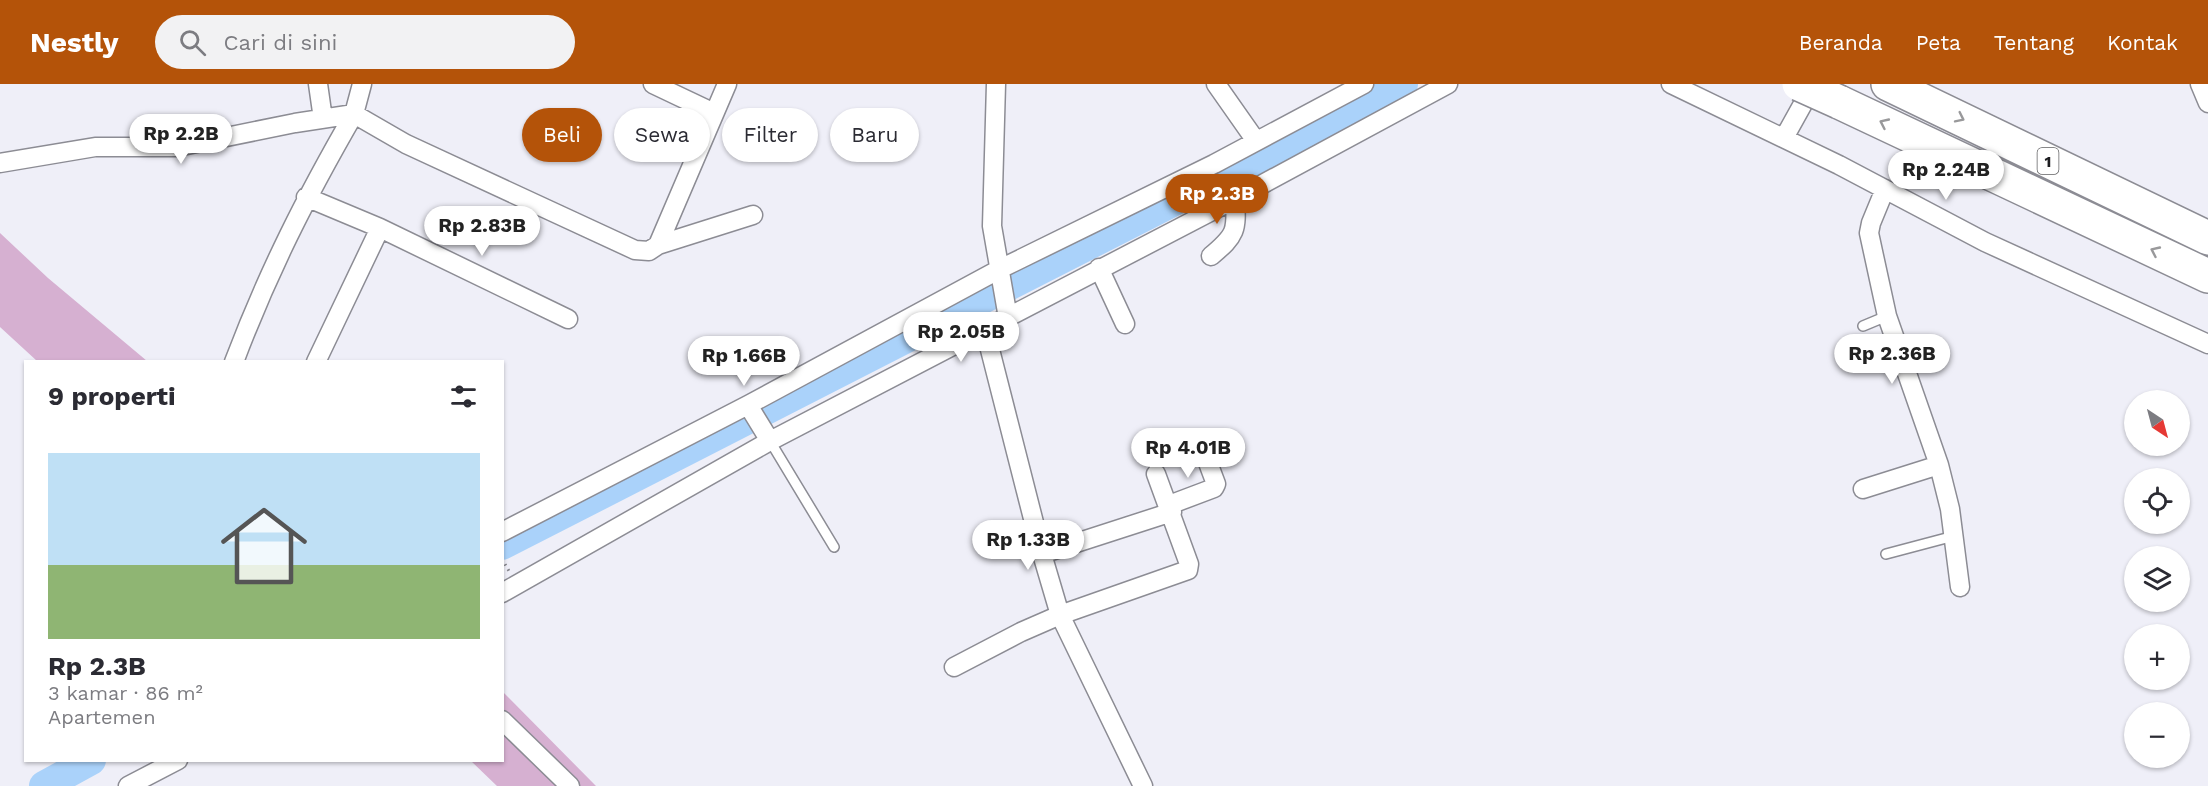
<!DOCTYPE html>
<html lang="id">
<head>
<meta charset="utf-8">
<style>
	:root { --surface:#fff; --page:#f2f2f3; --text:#2b2b33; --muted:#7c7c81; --accent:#b45309 }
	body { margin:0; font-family:"Work Sans",sans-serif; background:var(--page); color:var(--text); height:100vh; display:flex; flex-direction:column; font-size:22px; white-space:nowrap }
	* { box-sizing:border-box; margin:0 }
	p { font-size:20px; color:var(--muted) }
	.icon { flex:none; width:33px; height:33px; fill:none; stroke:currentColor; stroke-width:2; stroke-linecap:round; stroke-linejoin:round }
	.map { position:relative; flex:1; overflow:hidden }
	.sheet { position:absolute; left:24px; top:276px; width:480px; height:402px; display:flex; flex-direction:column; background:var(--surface); border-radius:0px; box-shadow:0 2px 4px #0004 }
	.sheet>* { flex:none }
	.hud { position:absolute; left:522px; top:24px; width:570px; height:54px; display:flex; gap:12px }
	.needle { width:39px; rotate:144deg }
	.buttons { position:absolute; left:2124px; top:306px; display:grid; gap:12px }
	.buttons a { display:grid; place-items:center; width:66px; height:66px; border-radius:50%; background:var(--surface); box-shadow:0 2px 4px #0004; font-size:30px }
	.price { position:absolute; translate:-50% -51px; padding:0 14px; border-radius:21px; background:#fff; color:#222; font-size:20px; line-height:39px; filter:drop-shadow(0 2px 3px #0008) }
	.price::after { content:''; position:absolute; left:50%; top:36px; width:18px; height:14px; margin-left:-9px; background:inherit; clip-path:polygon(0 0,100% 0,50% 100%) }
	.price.on { background:var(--accent); color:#fff }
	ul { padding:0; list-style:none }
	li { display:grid; align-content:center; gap:12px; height:318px; padding:0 24px }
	li span { display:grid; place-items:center; height:186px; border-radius:0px; color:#555 }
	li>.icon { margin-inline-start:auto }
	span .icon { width:108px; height:108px; fill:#fffc; stroke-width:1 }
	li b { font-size:26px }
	h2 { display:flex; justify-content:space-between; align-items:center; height:72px; padding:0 24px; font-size:26px }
	.chip { padding:0 21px; border-radius:27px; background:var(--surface); box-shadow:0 2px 4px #0004; font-size:21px; line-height:54px }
	.chip.on { background:var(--accent); color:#fff }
	header { display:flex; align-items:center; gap:36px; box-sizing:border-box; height:84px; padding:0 30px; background:var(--accent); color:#fff }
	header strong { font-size:28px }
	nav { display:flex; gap:33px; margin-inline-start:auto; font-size:21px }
	.search { width:420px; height:54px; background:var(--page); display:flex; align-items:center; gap:15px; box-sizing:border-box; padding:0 21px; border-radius:33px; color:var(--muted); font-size:22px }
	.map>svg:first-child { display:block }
	.green { fill:#d6b0d1 }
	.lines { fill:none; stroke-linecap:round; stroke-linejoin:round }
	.river { stroke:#aad2fa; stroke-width:30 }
	.lane-casing { stroke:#8c8c94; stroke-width:12 }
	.street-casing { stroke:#8c8c94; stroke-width:21 }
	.highway-casing { stroke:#8c8c94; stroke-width:36 }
	.path { stroke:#84848a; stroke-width:3; stroke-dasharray:1.5 4.5; stroke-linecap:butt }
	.lane { stroke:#fff; stroke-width:9 }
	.street { stroke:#fff; stroke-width:18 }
	.highway { stroke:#fff; stroke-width:33 }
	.highway-bridge-casing { stroke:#8c8c94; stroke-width:36; stroke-linecap:butt }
	.highway-bridge { stroke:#fff; stroke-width:33 }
	.oneway { stroke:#99999b }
	.labels { text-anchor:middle; stroke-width:6; stroke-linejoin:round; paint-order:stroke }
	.shield { fill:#fff; stroke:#616163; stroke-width:1.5 }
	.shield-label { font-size:16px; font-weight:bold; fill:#1d1d20 }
</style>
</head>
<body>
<header>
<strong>Nestly</strong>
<div class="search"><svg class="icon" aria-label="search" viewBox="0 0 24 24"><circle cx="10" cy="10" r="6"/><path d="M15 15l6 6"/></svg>Cari di sini</div>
<nav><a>Beranda</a><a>Peta</a><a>Tentang</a><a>Kontak</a></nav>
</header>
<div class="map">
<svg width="2208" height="702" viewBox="0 0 2208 702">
	<rect width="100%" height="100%" fill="#efeff8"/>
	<path class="green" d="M0,149L48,194L147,277H37L0,243Z
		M503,608L596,702H497L471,677L502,676Z"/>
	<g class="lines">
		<path class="river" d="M502,461L1403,0
			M44,702L91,676"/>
		<defs>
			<path id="lane" d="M1863,242L1887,232
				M770,357L834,463
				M1886,470L1954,452"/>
			<path id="street" d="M318,0L323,35
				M362,0L354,30L406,60L635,166L649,167L658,161L753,131
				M653,0L714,29
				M996,0L992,142L1008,234
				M1216,0L1256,57
				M1671,0L1839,81L1985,158L2208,260
				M2200,0L2208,19
				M1784,54L1814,0
				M0,79L95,63H177L295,39L354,30
				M1885,105L1871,139L1869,149L1887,232L1939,381L1950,425L1960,503
				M306,113L380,144L316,278
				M380,144L568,235
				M658,161L727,0
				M1211,172C1236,151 1237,147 1235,115
				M1099,184L1125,240
				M985,246L1042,470L1060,531L1143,702
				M234,278C268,188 306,113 354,30
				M748,321L770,357
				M1863,405L1939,381
				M1169,421L1214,404L1216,400L1204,368
				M502,448L748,321L1000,185L1214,80L1364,0
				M1042,470L1172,428
				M502,509L770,357L1235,115L1448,0
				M954,583L1021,548L1060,531L1188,486L1189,480L1156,390
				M502,636L570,702
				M128,702L178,676"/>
			<path id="highway" d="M1888,0L2208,154
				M1839,18L2208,192"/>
		</defs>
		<use href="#lane" class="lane-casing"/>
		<use href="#street" class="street-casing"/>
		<use href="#highway" class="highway-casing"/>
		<path class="path" d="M502,475L509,487"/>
		<use href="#lane" class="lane"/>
		<use href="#street" class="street"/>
		<use href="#highway" class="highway"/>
		<defs>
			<path id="highway-bridge" d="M1799,0L1839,18"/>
		</defs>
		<use href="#highway-bridge" class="highway-bridge-casing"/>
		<use href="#highway-bridge" class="highway-bridge"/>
	</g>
	<defs><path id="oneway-chevron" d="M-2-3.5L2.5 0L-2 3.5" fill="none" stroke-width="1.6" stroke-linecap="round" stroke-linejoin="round" transform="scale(1.5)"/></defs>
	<g class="oneway">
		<use href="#oneway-chevron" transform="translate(1960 34) rotate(26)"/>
		<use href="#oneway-chevron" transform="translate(1884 39) rotate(-155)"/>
		<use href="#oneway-chevron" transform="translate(2155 167) rotate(-155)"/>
	</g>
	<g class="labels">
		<rect class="shield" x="2037.5" y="64" width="21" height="26" rx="4.5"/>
		<g class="shield-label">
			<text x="2048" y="83">1</text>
		</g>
	</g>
</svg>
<div class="buttons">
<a><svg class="needle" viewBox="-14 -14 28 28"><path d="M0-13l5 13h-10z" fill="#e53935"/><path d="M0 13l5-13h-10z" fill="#7c7c81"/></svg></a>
<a><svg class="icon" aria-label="locate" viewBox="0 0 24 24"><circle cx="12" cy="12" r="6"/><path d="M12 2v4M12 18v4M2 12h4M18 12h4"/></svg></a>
<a><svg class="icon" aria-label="layers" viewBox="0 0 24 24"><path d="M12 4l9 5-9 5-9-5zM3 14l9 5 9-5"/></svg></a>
<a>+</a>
<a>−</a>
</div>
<b class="price" style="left:181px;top:81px">Rp 2.2B</b>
<b class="price" style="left:1946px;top:117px">Rp 2.24B</b>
<b class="price on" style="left:1217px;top:141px">Rp 2.3B</b>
<b class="price" style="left:482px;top:173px">Rp 2.83B</b>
<b class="price" style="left:961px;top:279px">Rp 2.05B</b>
<b class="price" style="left:1892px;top:301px">Rp 2.36B</b>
<b class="price" style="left:744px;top:303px">Rp 1.66B</b>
<b class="price" style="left:1188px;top:395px">Rp 4.01B</b>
<b class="price" style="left:1028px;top:487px">Rp 1.33B</b>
<div class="hud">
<a class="chip on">Beli</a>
<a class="chip">Sewa</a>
<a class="chip">Filter</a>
<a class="chip">Baru</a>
</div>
<section class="sheet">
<h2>9 properti<svg class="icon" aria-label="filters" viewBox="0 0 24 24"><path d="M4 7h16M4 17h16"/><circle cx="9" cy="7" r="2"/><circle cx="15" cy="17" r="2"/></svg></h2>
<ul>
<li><span style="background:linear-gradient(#bfe0f5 60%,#8fb573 0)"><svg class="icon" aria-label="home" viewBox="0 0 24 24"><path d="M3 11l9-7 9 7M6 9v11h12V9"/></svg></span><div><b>Rp 2.3B</b><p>3 kamar · 86 m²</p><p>Apartemen</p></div></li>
</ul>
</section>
</div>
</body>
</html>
